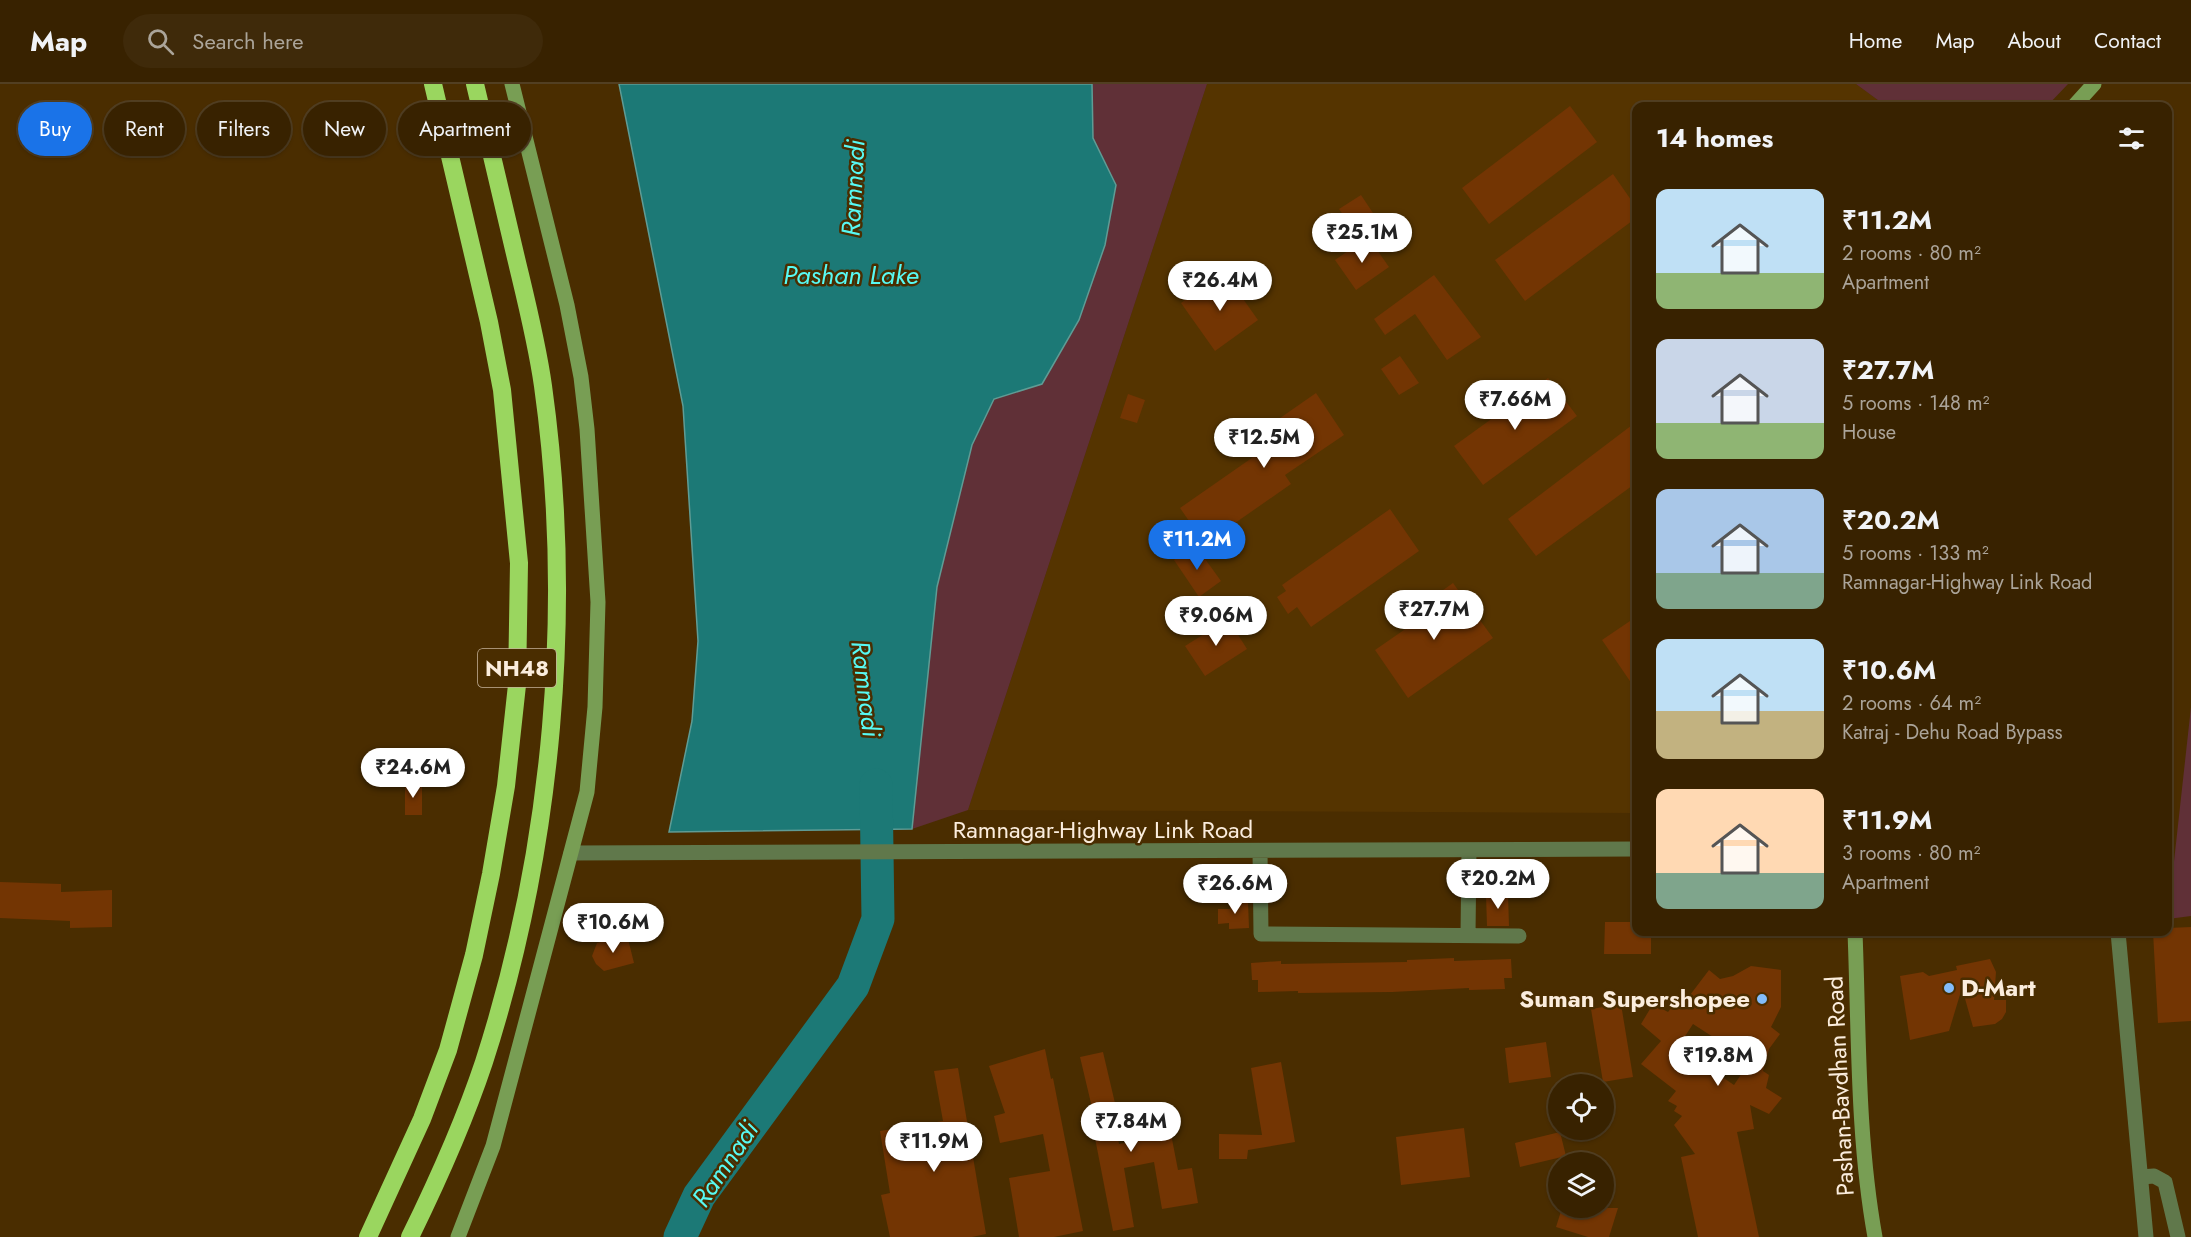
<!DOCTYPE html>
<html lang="en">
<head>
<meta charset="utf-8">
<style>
	:root { --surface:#382200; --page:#3f2a0a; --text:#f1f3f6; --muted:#aba499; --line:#523f22; --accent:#1a73e8 }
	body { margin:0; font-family:Jost,sans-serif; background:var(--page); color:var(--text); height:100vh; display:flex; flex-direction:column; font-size:22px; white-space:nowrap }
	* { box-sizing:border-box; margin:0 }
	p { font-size:20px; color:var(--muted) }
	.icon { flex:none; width:33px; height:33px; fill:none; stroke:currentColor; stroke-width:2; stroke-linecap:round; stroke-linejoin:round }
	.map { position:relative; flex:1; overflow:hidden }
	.details { position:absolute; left:1632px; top:18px; width:540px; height:834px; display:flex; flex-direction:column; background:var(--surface); border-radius:12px; box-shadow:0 2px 4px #0004,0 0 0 2px var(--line) }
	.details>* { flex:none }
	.hud { position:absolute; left:18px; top:18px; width:570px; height:54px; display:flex; gap:12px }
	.controls { position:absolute; left:1548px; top:990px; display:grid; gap:12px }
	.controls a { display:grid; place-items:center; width:66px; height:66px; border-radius:50%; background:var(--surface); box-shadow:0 2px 4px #0004,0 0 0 2px var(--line); font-size:30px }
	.price { position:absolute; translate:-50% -51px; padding:0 14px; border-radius:21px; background:#fff; color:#222; font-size:20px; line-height:39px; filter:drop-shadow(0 2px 3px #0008) }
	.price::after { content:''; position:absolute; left:50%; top:36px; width:18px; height:14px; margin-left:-9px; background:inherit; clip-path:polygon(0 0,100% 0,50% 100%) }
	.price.selected { background:var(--accent); color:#fff }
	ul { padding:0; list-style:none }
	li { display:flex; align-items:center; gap:18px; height:150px; padding:0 24px }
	li span { display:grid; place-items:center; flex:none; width:168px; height:120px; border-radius:12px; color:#555 }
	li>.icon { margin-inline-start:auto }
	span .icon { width:72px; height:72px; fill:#fffc; stroke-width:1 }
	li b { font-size:26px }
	h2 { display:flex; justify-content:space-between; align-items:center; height:72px; padding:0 24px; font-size:26px }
	.chip { padding:0 21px; border-radius:27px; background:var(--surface); box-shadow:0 2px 4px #0004,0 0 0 2px var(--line); font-size:21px; line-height:54px }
	.chip.selected { background:var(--accent); color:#fff }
	header { display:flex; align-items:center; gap:36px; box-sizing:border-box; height:84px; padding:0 30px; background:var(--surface); border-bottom:2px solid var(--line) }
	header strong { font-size:28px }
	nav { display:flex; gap:33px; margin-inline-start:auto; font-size:21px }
	.search { width:420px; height:54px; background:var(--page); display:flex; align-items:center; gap:15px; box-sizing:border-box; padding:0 21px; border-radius:33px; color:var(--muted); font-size:22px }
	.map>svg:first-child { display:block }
	.built { fill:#553400 }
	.green { fill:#603037 }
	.water { fill:#1c7976; stroke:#5f9c95; stroke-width:1.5 }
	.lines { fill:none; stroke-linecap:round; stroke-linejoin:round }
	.river { stroke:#1c7976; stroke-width:33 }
	.building { fill:#733503; fill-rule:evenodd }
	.street { stroke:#60784b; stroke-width:15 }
	.secondary { stroke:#789e54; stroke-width:15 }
	.highway { stroke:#9ad65f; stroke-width:18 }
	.poi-dot { fill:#83bcfa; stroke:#4a2d00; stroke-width:2 }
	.labels { text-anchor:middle; stroke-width:5; stroke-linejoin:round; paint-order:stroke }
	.shield { fill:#4a2d00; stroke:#c6b39b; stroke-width:1.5 }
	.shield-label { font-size:22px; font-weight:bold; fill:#fbeddd }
	.street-label { font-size:24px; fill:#fbeddd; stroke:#4a2d00 }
	.poi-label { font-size:24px; font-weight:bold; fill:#fbeddd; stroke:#4a2d00; text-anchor:start }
	.water-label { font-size:26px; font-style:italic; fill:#57f9f3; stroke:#4a2d00 }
</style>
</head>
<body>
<header>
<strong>Map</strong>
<div class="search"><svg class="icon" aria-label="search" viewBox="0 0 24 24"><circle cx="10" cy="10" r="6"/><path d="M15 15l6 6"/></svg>Search here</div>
<nav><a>Home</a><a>Map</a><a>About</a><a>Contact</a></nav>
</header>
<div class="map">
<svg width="2191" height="1153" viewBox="0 0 2191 1153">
	<rect width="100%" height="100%" fill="#4a2d00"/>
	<path class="built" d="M1207,0H1856L1886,22H1636V729L968,726Z"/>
	<path class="green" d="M1092,0H1207L968,726L912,745L937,503L972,361L994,315L1042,300L1116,101L1093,54Z
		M1856,0H2068L2047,22H1886Z
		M2191,623V832L2168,835V832Z"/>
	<path class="water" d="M619,0H1092L1093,54L1116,101L1105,161L1079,236L1042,300L994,315L972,361L937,503L912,745L669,748L692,637L698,557L683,322Z"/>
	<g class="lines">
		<path class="river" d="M680,1153L699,1112L853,902L878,835L876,701"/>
	</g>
	<path class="building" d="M1570,22L1597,58L1489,140L1462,104Z
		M1613,90L1636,123V134L1525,217L1495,176Z
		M1361,111L1381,141L1360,155L1339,125Z
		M1368,153L1389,183L1356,206L1335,176Z
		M1224,188L1258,236L1215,267L1181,219Z
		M1434,191L1481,253L1447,276L1415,230L1385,251L1374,235Z
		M1400,272L1419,299L1399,311L1381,285Z
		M1548,294L1577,332L1483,401L1454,362Z
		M1316,309L1344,351L1285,391L1291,400L1205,460L1180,424L1269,362L1260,348Z
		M1128,310L1145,316L1137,339L1120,334Z
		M1636,338V399L1536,472L1508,435Z
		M1390,425L1419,467L1311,543L1297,523L1288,530L1277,513L1286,507L1282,501Z
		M1195,461L1221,497L1199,513L1174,476Z
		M1453,499L1493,554L1408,614L1375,566L1414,539L1408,531Z
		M1228,535L1247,565L1205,592L1185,562Z
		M1630,537L1636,546V606L1602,556Z
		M405,699L422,700V731H405Z
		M0,798L61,800V808L112,806V843L70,844V837L0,834Z
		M1508,810L1509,842H1487L1486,811Z
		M1248,817L1249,844L1229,845V839L1218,840V825H1230V818Z
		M1605,838H1636V848H1651V870H1604Z
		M2191,843V937L2158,939L2153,848H2168V844Z
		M627,851L634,879L604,887L596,880L592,872L597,859Z
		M1454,874V877L1511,875L1512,894H1504L1505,905L1469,906V904L1392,908L1298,909V907L1258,908V896H1252L1251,879L1281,877V880L1407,878V876Z
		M1990,875L1996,888L1994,916H2006V928L2002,935L1995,940L1973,943L1962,904L1949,947L1910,956L1900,892L1923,888L1929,892L1957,886L1956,882Z
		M1751,882L1781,886V923L1771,943L1780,950L1769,965L1763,987L1769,991L1766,1004L1782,1014L1769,1030L1750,1021L1754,1045L1737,1048L1759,1153H1698L1681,1073L1695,1070L1674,1041L1682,1032L1674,1027L1677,1022L1668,1017L1676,1007L1641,980L1661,957L1641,940L1653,920L1668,928L1682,910L1687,915L1709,886L1720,895L1733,892ZM1693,940L1750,977L1734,1001L1678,963Z
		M1621,920L1633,993L1603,998L1591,925Z
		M1546,958L1551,993L1509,999L1505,964Z
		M1045,965L1051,995L1053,994L1083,1147L1054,1153H1019L1009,1094L1050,1087L1043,1050L1000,1059L994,1032L1005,1029L989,982Z
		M1103,968L1118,1032L1114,1033L1119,1060L1171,1050L1178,1086L1192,1084L1198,1119L1162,1125L1154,1078L1124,1084L1134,1143L1113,1147L1095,1054L1099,1053L1080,973Z
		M1281,978L1295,1058L1248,1066L1247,1075H1219V1050L1262,1051L1251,984Z
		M958,984L986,1150L972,1153H890L881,1111L890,1109L880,1047L943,1037L934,987Z
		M1464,1044L1470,1093L1401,1101L1396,1053Z
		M1560,1048L1566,1072L1520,1083L1515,1059Z
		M1562,1124H1618L1609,1153H1588L1556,1143Z"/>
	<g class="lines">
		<path class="street" d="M1260,767L1261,850L1519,852
			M571,769L1636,765
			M2118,848L2146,1153
			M1468,851L1469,766
			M2141,1093L2154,1092L2165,1098L2178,1153"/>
		<path class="secondary" d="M2074,22L2094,0
			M1855,848C1859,949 1857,1053 1875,1153
			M458,1153L493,1062L587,708L595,623L598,518L587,345L581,293L567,221L512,0"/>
		<path class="highway" d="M368,1153L422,1035L448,966L474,871L491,790L506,702L517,601L519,479L502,306L489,238L433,0
			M410,1153C438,1096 464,1038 484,978C553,764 574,524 543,302C537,259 526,216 516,174C502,116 489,58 475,0"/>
	</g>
	<g class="poi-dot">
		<circle cx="1949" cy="904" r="6"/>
		<circle cx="1762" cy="915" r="6"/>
	</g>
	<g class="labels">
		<rect class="shield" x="478" y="565" width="78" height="38" rx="4.5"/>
		<g class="shield-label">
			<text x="517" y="592">NH48</text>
		</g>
		<g class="street-label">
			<text x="1103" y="754">Ramnagar-Highway Link Road</text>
			<text transform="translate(1840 1002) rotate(-93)" y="8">Pashan-Bavdhan Road</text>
		</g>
		<g class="poi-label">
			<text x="1961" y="912">D-Mart</text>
			<text x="1750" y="923" text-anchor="end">Suman Supershopee</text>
		</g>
		<g class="water-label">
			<text transform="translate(853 104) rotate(-87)" y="9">Ramnadi</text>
			<text x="851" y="200">Pashan Lake</text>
			<text transform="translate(866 605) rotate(83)" y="9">Ramnadi</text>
			<text transform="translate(725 1080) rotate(-56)" y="9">Ramnadi</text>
		</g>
	</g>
</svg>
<div class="controls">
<a><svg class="icon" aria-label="locate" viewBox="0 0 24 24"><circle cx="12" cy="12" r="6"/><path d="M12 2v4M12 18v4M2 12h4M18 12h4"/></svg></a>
<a><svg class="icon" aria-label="layers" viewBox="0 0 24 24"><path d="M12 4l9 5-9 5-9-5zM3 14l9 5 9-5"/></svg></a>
</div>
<b class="price" style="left:1362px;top:180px">₹25.1M</b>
<b class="price" style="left:1220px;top:228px">₹26.4M</b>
<b class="price" style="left:1515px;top:347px">₹7.66M</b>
<b class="price" style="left:1264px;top:385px">₹12.5M</b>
<b class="price selected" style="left:1197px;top:487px">₹11.2M</b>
<b class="price" style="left:1434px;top:557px">₹27.7M</b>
<b class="price" style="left:1216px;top:563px">₹9.06M</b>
<b class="price" style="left:413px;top:715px">₹24.6M</b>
<b class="price" style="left:1498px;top:826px">₹20.2M</b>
<b class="price" style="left:1235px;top:831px">₹26.6M</b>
<b class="price" style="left:613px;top:870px">₹10.6M</b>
<b class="price" style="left:1718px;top:1003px">₹19.8M</b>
<b class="price" style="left:1131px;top:1069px">₹7.84M</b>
<b class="price" style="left:934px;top:1089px">₹11.9M</b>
<div class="hud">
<a class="chip selected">Buy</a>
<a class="chip">Rent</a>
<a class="chip">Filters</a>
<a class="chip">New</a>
<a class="chip">Apartment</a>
</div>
<section class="details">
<h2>14 homes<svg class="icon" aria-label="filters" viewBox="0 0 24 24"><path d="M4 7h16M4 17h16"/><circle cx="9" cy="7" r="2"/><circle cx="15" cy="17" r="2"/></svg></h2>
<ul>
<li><span style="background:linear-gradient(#bfe0f5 70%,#8fb573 0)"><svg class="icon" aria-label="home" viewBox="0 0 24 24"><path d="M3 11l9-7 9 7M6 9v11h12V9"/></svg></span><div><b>₹11.2M</b><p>2 rooms · 80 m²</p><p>Apartment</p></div></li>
<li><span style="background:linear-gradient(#c9d6e8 70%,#8fb573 0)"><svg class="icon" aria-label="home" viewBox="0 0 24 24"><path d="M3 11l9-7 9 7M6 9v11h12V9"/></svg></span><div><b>₹27.7M</b><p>5 rooms · 148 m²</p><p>House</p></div></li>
<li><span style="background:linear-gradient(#a9c7e8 70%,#7fa58c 0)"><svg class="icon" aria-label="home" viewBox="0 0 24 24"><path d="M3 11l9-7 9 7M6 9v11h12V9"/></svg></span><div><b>₹20.2M</b><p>5 rooms · 133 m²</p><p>Ramnagar-Highway Link Road</p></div></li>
<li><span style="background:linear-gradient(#bfe0f5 60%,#c2b280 0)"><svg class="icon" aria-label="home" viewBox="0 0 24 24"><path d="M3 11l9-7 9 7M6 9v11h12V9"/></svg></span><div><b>₹10.6M</b><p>2 rooms · 64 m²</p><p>Katraj - Dehu Road Bypass</p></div></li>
<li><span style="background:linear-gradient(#ffd9b3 70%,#7fa58c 0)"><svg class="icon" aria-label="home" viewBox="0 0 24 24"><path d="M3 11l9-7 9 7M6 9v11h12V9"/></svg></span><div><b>₹11.9M</b><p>3 rooms · 80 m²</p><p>Apartment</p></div></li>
</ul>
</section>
</div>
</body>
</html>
